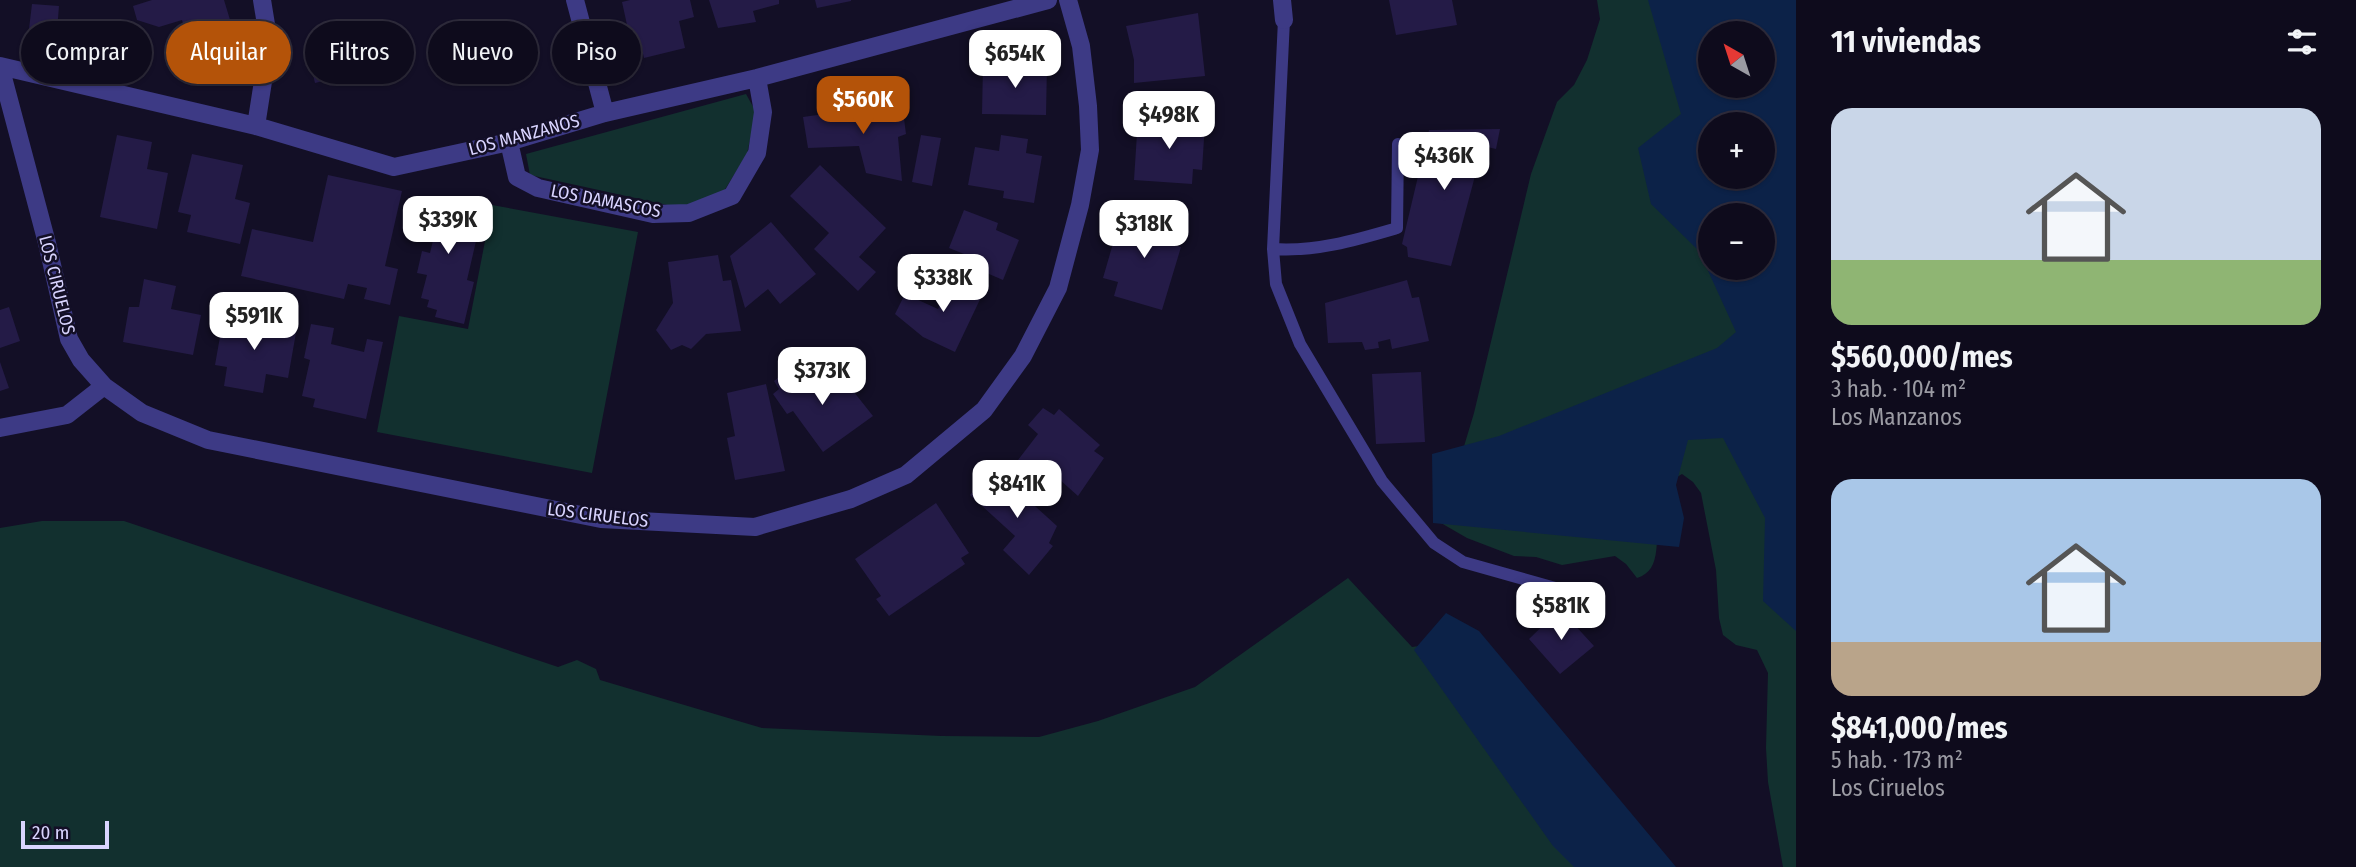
<!DOCTYPE html>
<html lang="es">
<head>
<meta charset="utf-8">
<style>
	:root { --surface:#0e0b1c; --page:#171425; --text:#f1f3f6; --muted:#9b9ba3; --line:#2e2b3b; --accent:#b45309 }
	body { margin:0; font-family:"Fira Sans Condensed",sans-serif; background:var(--page); color:var(--text); height:100vh; display:flex; flex-direction:column; font-size:26px; white-space:nowrap }
	* { box-sizing:border-box; margin:0 }
	p { font-size:23px; color:var(--muted) }
	.icon { flex:none; width:38px; height:38px; fill:none; stroke:currentColor; stroke-width:2; stroke-linecap:round; stroke-linejoin:round }
	.map { position:relative; flex:1; overflow:hidden }
	.sheet { display:flex; flex-direction:column; background:var(--surface); width:560px }
	.sheet>* { flex:none }
	.banner { position:absolute; left:21px; top:21px; width:665px; height:63px; display:flex; gap:14px }
	.needle { width:46px; rotate:321deg }
	.tools { position:absolute; left:1698px; top:21px; display:grid; gap:14px }
	.tools a { display:grid; place-items:center; width:77px; height:77px; border-radius:50%; background:var(--surface); box-shadow:0 2px 5px #0004,0 0 0 2px var(--line); font-size:35px }
	.scale { position:absolute; left:21px; bottom:18px; width:88px; box-sizing:border-box; padding-left:7px; border:4px solid #d9d4ff; border-top:0; font-size:19px; line-height:24px; white-space:nowrap; color:#d9d4ff; -webkit-text-stroke:5px #130f26; paint-order:stroke }
	.price { position:absolute; translate:-50% -60px; padding:0 16px; border-radius:14px; background:#fff; color:#222; font-size:23px; line-height:46px; filter:drop-shadow(0 2px 4px #0008) }
	.price::after { content:''; position:absolute; left:50%; top:42px; width:21px; height:16px; margin-left:-10px; background:inherit; clip-path:polygon(0 0,100% 0,50% 100%) }
	.price.selected { background:var(--accent); color:#fff }
	ul { padding:0; list-style:none }
	li { display:grid; align-content:center; gap:14px; height:371px; padding:0 35px }
	li span { display:grid; place-items:center; height:217px; border-radius:21px; color:#555 }
	li>.icon { margin-inline-start:auto }
	span .icon { width:126px; height:126px; fill:#fffc; stroke-width:1 }
	li b { font-size:30px }
	h2 { display:flex; justify-content:space-between; align-items:center; height:84px; padding:0 35px; font-size:30px }
	.chip { padding:0 24px; border-radius:32px; background:var(--surface); box-shadow:0 2px 5px #0004,0 0 0 2px var(--line); font-size:24px; line-height:63px }
	.chip.selected { background:var(--accent); color:#fff }
	main { display:flex; flex:1; min-height:0 }
	.map>svg:first-child { display:block }
	.green { fill:#12302f }
	.water { fill:#0c2248; fill-rule:evenodd }
	.building { fill:#241b47 }
	.lines { fill:none; stroke-linecap:round; stroke-linejoin:round }
	.service { stroke:#3d3a85; stroke-width:12 }
	.minor { stroke:#3d3a85; stroke-width:18 }
	.labels { text-anchor:middle; stroke-width:5; stroke-linejoin:round; paint-order:stroke }
	.street-label { font-size:18px; fill:#d9d4ff; stroke:#130f26 }
</style>
</head>
<body>
<main>
<div class="map">
<svg width="1796" height="867" viewBox="0 0 1796 867">
	<rect width="100%" height="100%" fill="#130f26"/>
	<path class="green" d="M1597,0H1671L1710,124V268H1755L1796,551V867H1783L1768,782L1766,748L1768,673L1757,650L1736,645L1723,635L1719,618L1716,570L1701,493L1693,482L1682,474C1636,498 1677,566 1637,578L1626,564L1615,556L1562,565L1536,557L1514,556L1467,538L1441,523L1474,413L1531,174L1557,102L1574,85L1587,60L1600,19Z
		M746,94L756,112L747,154L724,191L681,208L530,175L526,154Z
		M492,205L638,232L592,473L377,432L399,316L468,329Z
		M42,521H124L558,667L577,660L596,669L600,680L762,728L941,736L1039,737L1098,721L1195,687L1348,578L1412,647L1433,644L1640,867H0V528Z"/>
	<path class="water" d="M1648,0H1796V631L1763,601L1765,518L1723,438L1688,440L1676,485L1684,518L1679,547L1433,523L1432,454L1499,436L1717,348L1736,332L1699,251L1651,204L1638,148L1681,114ZM1710,33H1762V86H1710ZM1710,124H1762V177H1710ZM1710,215H1762V268H1710Z
		M1446,613L1479,631L1676,867H1574L1553,846L1414,650Z"/>
	<path class="building" d="M152,0H224L234,33L223,37L227,49L183,64L176,43L188,39L182,20L159,27L137,20L133,6Z
		M630,0H690L694,17L679,21L685,48L644,58L640,41L631,43L622,2Z
		M709,0H779V4L753,11L756,22L718,28Z
		M815,0H851V1L817,8Z
		M1389,0H1452L1457,25L1396,35Z
		M32,4L59,6L57,31L29,29Z
		M1198,13L1205,76L1134,83V60L1126,26Z
		M375,24L387,73L349,83L347,75L315,83L305,41Z
		M983,64L1047,65L1046,115L982,114Z
		M902,103L906,134L898,137L902,181L866,173L859,146L808,148L803,117Z
		M1138,118L1205,123L1202,170L1193,169L1192,184L1134,180Z
		M1500,129L1496,149L1483,146L1451,266L1408,257L1407,247L1402,244L1429,130Z
		M117,135L152,142L147,169L168,173L157,229L100,217Z
		M921,135L941,138L932,186L912,182Z
		M1001,135L1028,139L1026,153L1042,156L1034,203L1003,198L1004,191L968,185L975,147L999,151Z
		M192,154L243,165L235,199L250,203L240,244L187,232L191,215L178,212Z
		M820,165L886,228L859,257L876,272L858,291L814,249L829,233L790,196Z
		M328,175L402,191L385,266L398,269L390,305L364,299L367,288L348,284L344,299L241,276L252,229L313,242Z
		M419,196L483,211L467,280L474,282L464,324L435,317L437,310L427,307L429,300L421,298L427,275L417,273L422,251L430,253L435,232L412,226Z
		M1135,208L1175,220L1168,243L1181,247L1162,310L1114,296L1118,282L1103,278L1114,240L1125,243Z
		M964,210L998,223L996,230L1019,240L1003,280L975,268L979,260L949,248Z
		M771,222L816,274L780,304L768,289L745,308L730,256Z
		M718,255L723,281L731,280L741,331L706,334L691,349L682,345L671,350L656,330L673,303L668,262Z
		M954,277L984,291L955,352L923,337L895,314L905,294L938,309Z
		M144,279L176,286L171,309L201,315L193,355L123,342L129,307H139Z
		M1407,280L1412,298L1419,297L1429,341L1392,349L1390,339L1378,342L1379,348L1365,350L1362,342L1328,343L1325,303Z
		M9,307L20,341L0,348V310Z
		M224,314L297,327L288,378L266,374L263,393L224,386L227,367L215,365Z
		M311,324L334,328L331,344L364,352L367,339L383,342L366,419L313,407L315,399L302,396L310,360L304,358Z
		M0,362L9,388L0,391Z
		M791,368L803,383L822,373L833,388L846,382L873,416L823,452L793,411L787,414L773,394L779,389L774,381Z
		M1421,372L1425,442L1376,444L1372,374Z
		M766,384L785,471L735,480L727,438L735,436L727,393Z
		M1043,408L1054,415L1059,409L1100,445L1094,451L1104,458L1078,496L1050,471L1042,480L1018,460L1038,434L1028,425Z
		M993,468L1057,526L1049,543L1053,546L1029,575L1003,550L1015,536L970,495Z
		M936,503L969,553L961,558L965,564L889,616L876,599L881,596L855,559Z
		M1560,609L1594,646L1560,674L1529,639Z"/>
	<g class="lines">
		<path class="service" d="M1284,20L1273,249C1316,252 1356,240 1397,228L1398,144
			M1273,249L1276,284L1300,344L1382,481L1434,543L1463,562L1573,593"/>
		<path class="minor" d="M575,0L605,113
			M1048,0L757,78L605,113L509,142L394,167L256,126L0,66L47,243L69,339L81,360L104,386L142,413L208,440L601,519L755,527L851,499L906,475L984,410L1023,356L1058,288L1080,205L1090,150L1088,106L1081,46L1068,0
			M1282,0L1284,20
			M256,126L269,43L262,0
			M509,142L517,177L538,188L653,214L689,213L732,196L757,153L763,112L757,78
			M0,428L67,415L104,386"/>
	</g>
	<g class="labels">
		<g class="street-label">
			<text transform="translate(524 135) rotate(-15)" y="6">LOS MANZANOS</text>
			<text transform="translate(606 201) rotate(11)" y="6">LOS DAMASCOS</text>
			<text transform="translate(57 285) rotate(76)" y="6">LOS CIRUELOS</text>
			<text transform="translate(598 515) rotate(7)" y="6">LOS CIRUELOS</text>
		</g>
	</g>
</svg>
<div class="tools">
<a><svg class="needle" viewBox="-14 -14 28 28"><path d="M0-13l5 13h-10z" fill="#e53935"/><path d="M0 13l5-13h-10z" fill="#9b9ba3"/></svg></a>
<a>+</a>
<a>−</a>
</div>
<div class="scale">20 m</div>
<b class="price" style="left:1015px;top:90px">$654K</b>
<b class="price selected" style="left:863px;top:136px">$560K</b>
<b class="price" style="left:1169px;top:151px">$498K</b>
<b class="price" style="left:1444px;top:192px">$436K</b>
<b class="price" style="left:448px;top:256px">$339K</b>
<b class="price" style="left:1144px;top:260px">$318K</b>
<b class="price" style="left:943px;top:314px">$338K</b>
<b class="price" style="left:254px;top:352px">$591K</b>
<b class="price" style="left:822px;top:407px">$373K</b>
<b class="price" style="left:1017px;top:520px">$841K</b>
<b class="price" style="left:1561px;top:642px">$581K</b>
<div class="banner">
<a class="chip">Comprar</a>
<a class="chip selected">Alquilar</a>
<a class="chip">Filtros</a>
<a class="chip">Nuevo</a>
<a class="chip">Piso</a>
</div>
</div>
<section class="sheet">
<h2>11 viviendas<svg class="icon" aria-label="filters" viewBox="0 0 24 24"><path d="M4 7h16M4 17h16"/><circle cx="9" cy="7" r="2"/><circle cx="15" cy="17" r="2"/></svg></h2>
<ul>
<li><span style="background:linear-gradient(#c9d6e8 70%,#8fb573 0)"><svg class="icon" aria-label="home" viewBox="0 0 24 24"><path d="M3 11l9-7 9 7M6 9v11h12V9"/></svg></span><div><b>$560,000/mes</b><p>3 hab. · 104 m²</p><p>Los Manzanos</p></div></li>
<li><span style="background:linear-gradient(#a9c7e8 75%,#b9a48a 0)"><svg class="icon" aria-label="home" viewBox="0 0 24 24"><path d="M3 11l9-7 9 7M6 9v11h12V9"/></svg></span><div><b>$841,000/mes</b><p>5 hab. · 173 m²</p><p>Los Ciruelos</p></div></li>
</ul>
</section>
</main>
</body>
</html>
